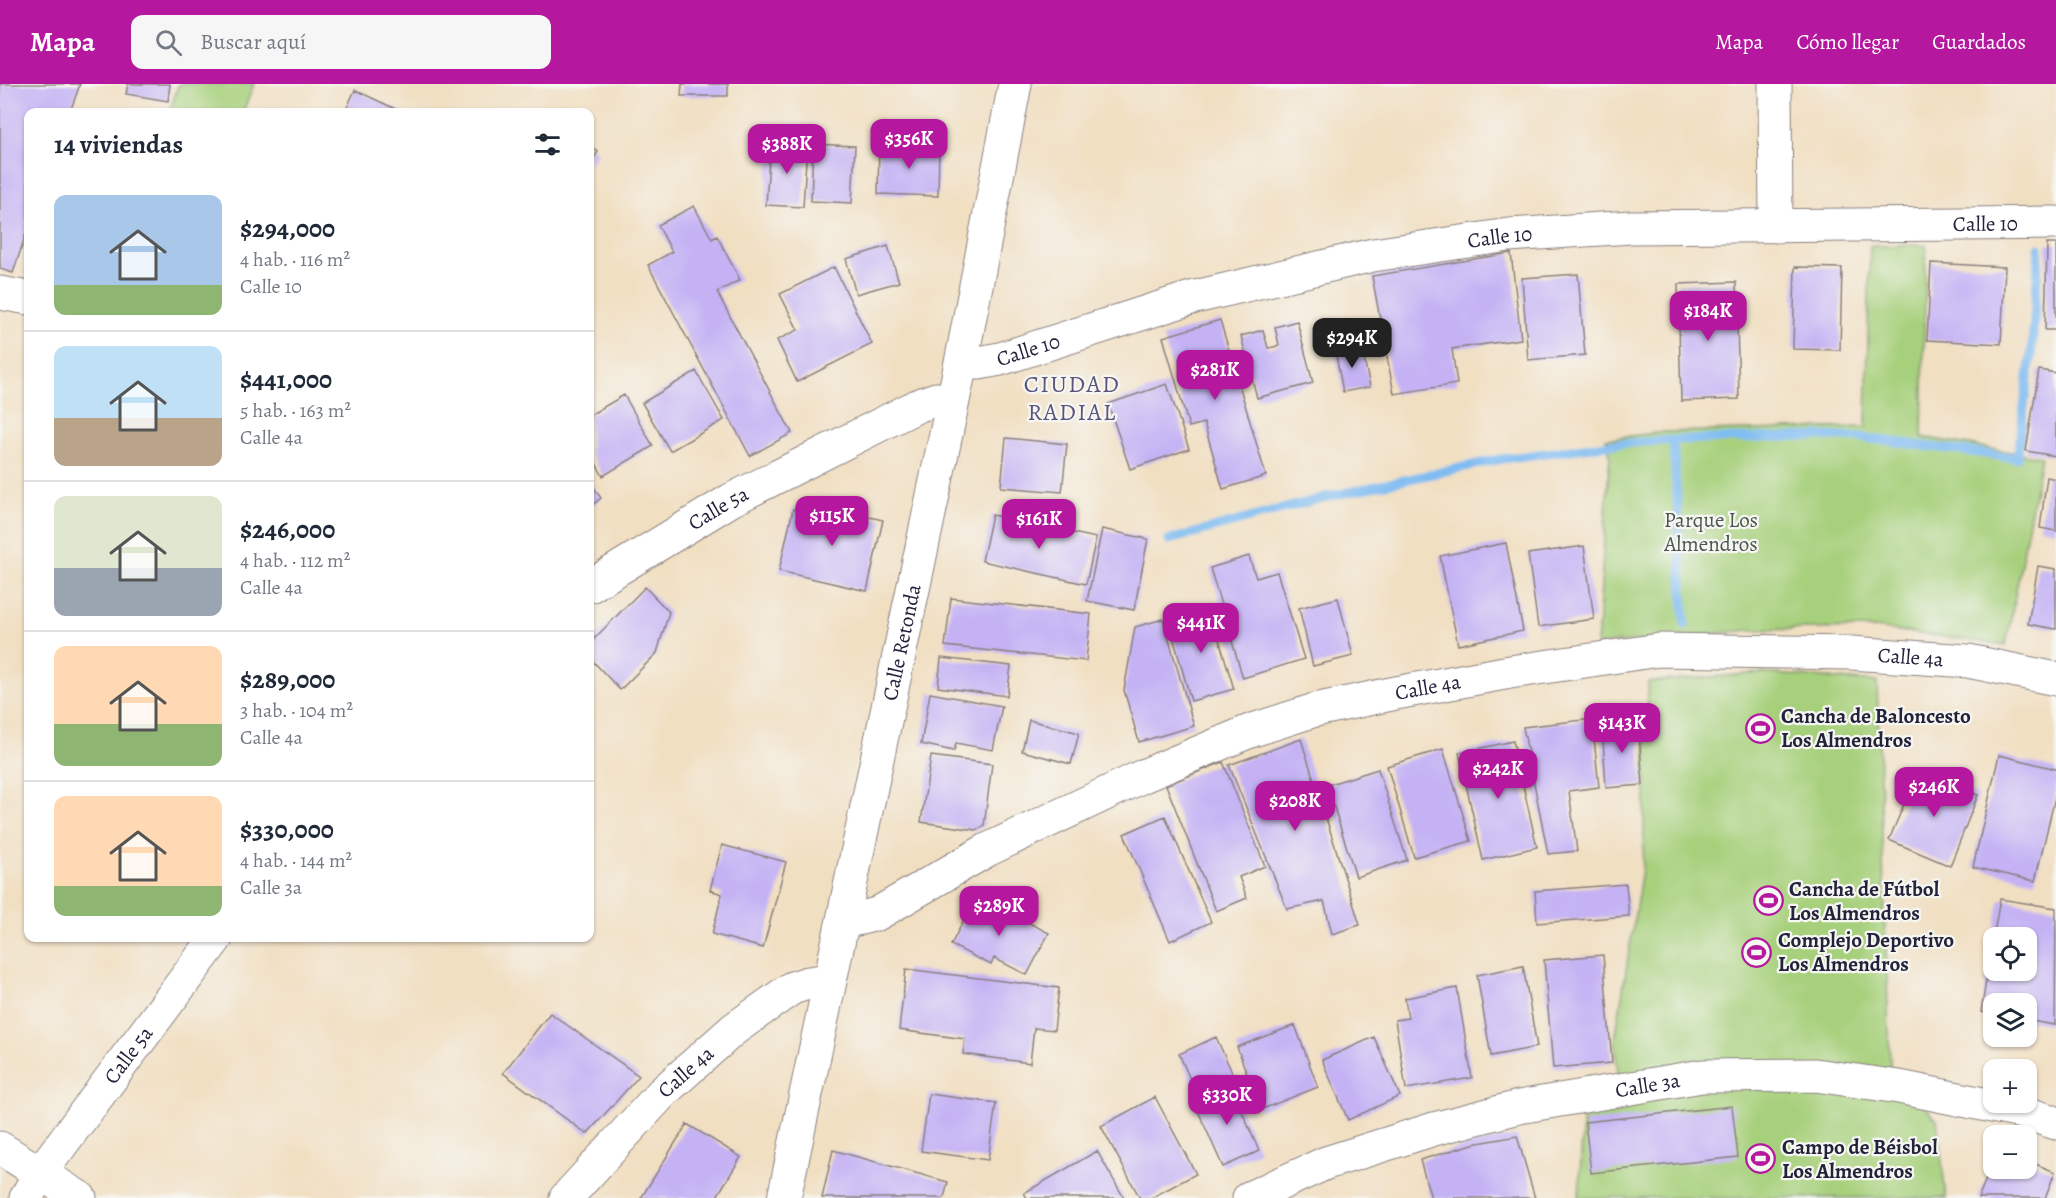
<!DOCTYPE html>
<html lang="es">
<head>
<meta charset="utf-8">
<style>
	:root { --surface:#fff; --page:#f6f6f7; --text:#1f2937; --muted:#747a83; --line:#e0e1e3; --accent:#b5179e }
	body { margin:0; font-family:Alegreya,serif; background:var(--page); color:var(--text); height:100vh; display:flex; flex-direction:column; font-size:22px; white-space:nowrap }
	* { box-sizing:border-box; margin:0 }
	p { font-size:20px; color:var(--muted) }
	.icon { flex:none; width:33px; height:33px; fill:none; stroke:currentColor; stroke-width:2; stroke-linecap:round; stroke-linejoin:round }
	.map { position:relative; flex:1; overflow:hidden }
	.panel { position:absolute; left:24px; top:24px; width:570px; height:834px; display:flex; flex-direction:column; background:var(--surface); border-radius:12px; box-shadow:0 2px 4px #0004 }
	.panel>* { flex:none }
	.tools { position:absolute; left:1983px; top:843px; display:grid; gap:12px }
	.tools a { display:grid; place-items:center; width:54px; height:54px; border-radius:12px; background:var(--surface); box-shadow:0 2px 4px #0004; font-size:30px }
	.price { position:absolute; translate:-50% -51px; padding:0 14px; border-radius:12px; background:var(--accent); color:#fff; font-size:20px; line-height:39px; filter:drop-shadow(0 2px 3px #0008) }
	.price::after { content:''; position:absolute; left:50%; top:36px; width:18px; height:14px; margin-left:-9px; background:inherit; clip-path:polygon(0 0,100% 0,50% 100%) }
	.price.on { background:#222; color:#fff }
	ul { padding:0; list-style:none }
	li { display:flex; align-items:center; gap:18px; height:150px; padding:0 30px }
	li+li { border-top:2px solid var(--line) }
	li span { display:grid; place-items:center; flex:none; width:168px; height:120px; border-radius:12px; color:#555 }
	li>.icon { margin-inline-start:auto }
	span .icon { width:72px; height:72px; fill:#fffc; stroke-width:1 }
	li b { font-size:26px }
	h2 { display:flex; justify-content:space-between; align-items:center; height:72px; padding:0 30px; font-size:26px }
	header { display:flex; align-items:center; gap:36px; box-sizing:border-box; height:84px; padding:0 30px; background:var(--accent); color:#fff }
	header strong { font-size:28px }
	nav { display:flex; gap:33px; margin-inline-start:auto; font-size:21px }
	.search { width:420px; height:54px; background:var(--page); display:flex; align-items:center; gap:15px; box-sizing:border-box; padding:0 21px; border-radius:12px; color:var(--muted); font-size:22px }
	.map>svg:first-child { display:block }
	.green { fill:#a7d07b; stroke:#64795b; stroke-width:1.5 }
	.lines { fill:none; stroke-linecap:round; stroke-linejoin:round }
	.stream { stroke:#7fbcf2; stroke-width:9 }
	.building { fill:#c4b2f4 }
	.street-casing { stroke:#8a807e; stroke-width:35 }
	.street { stroke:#fff; stroke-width:33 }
	.labels { text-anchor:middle; stroke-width:4.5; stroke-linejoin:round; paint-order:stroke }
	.street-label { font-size:21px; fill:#22223b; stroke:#f6f6f2 }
	.park-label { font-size:21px; fill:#4a564e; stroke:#f6f6f2 }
	.poi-label { font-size:21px; font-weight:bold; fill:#22223b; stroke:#f6f6f2; text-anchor:start }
	.quarter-label { font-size:24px; letter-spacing:1.5px; fill:#5b547c; stroke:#f6f6f2 }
</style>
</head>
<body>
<header>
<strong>Mapa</strong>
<div class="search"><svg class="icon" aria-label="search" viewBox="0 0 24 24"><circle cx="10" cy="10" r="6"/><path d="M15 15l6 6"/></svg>Buscar aquí</div>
<nav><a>Mapa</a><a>Cómo llegar</a><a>Guardados</a></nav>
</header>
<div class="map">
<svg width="2056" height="1114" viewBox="0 0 2056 1114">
	<rect width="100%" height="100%" fill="#f6f6f2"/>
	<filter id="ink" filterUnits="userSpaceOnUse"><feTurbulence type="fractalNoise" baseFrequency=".0167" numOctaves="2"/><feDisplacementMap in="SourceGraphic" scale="12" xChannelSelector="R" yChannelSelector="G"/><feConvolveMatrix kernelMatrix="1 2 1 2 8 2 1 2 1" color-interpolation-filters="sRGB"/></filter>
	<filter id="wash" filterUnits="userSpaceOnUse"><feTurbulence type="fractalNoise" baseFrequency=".008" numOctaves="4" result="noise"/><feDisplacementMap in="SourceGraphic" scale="24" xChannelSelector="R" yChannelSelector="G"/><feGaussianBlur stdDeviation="1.35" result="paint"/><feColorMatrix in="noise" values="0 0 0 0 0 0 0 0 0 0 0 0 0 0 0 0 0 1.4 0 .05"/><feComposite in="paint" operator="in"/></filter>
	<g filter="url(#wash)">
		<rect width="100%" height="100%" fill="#f1dfc2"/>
		<path class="green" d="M179,0H254L243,28H169Z
			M1926,161L1922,353L2041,373L2006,561L1875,544L1750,546L1597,561L1610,370L1606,355L1664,348L1866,343L1870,162Z
			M1762,589L1877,598L1890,982L1937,1036L1946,1114H1579L1583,1033L1618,988L1615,956L1643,779L1648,598Z"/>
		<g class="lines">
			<path class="stream" d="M1169,456L1326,413L1501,375L1614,360L1673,356
				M1685,541L1673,356L1821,352L1864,354L2017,374L2032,264L2039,164"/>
		</g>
		<g id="blocks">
			<path class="building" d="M0,0H80L70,28H28V144L13,189L0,185Z
				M128,0H170L168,17L126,10Z
				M682,0H728V12H681Z
				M355,6L402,28H345Z
				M770,59L807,61L803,123L766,121Z
				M813,60L855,62L852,119L811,117Z
				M879,60L939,62L938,112L878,110Z
				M590,62L598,68L590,80Z
				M694,122L712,155L717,152L740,196L717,208L792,349L750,372L648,181L672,168L658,141Z
				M2047,160H2056V246H2045Z
				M888,162L899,198L856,210L846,175Z
				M1511,169L1521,255L1452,265L1457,300L1394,310L1372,192Z
				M1931,179L2005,183L2001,260L1927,256Z
				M834,183L872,260L797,298L777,256L798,246L780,210Z
				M1795,183L1842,184L1840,266L1793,265Z
				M1578,190L1585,271L1528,276L1522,194Z
				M1736,198L1739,315L1681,317L1678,200Z
				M1220,236L1266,392L1223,405L1204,339L1189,343L1163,253Z
				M1297,237L1313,299L1257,314L1241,252L1263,246L1268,264L1274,263L1279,261L1275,243Z
				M1361,261L1370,303L1343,308L1335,266Z
				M2039,286L2056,289V372L2026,367Z
				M696,287L724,336L670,367L642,319Z
				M1167,300L1189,365L1130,385L1108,320Z
				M624,311L653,362L603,392L590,369V331Z
				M1006,354L1067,360L1062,408L1001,403Z
				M2047,393L2056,395V447L2040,444Z
				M590,398L601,414L590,423Z
				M817,421L883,436L867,507L779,487L793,425L815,429Z
				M992,431L1096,454L1086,500L982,477Z
				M1102,445L1148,455L1134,526L1087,517Z
				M1506,459L1523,547L1458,561L1440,472Z
				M1584,462L1594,535L1538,543L1528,470Z
				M1249,472L1256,494L1277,488L1304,575L1243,594L1210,484Z
				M2038,482L2056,485V545L2028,540Z
				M645,503L669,528L657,569L620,606L590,574V559Z
				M951,514L1091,530L1086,577L945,562Z
				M1338,514L1353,572L1313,582L1299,524Z
				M1209,522L1234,605L1191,617L1168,535Z
				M1163,535L1194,642L1139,658L1124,606L1135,543Z
				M941,574L1011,582L1007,612L938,603Z
				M930,609L1002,622L993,666L956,659L954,667L921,660Z
				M1592,635L1599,703L1569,707L1577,767L1548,770L1523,643Z
				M1029,636L1079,649L1071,680L1022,667Z
				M1638,637L1643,701L1606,704L1602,639Z
				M1301,655L1360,841L1332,850L1324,817L1287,825L1229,681Z
				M1513,657L1537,763L1483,776L1459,669Z
				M1443,665L1471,757L1414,773L1387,682Z
				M1999,671L2056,685V709L2035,797L1973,783Z
				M931,672L992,680L984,742L976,746L921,738Z
				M1223,678L1265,782L1239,793L1247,814L1216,827L1166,701Z
				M1378,685L1407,776L1356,793L1327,701Z
				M1918,687L1978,711L1950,782L1889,756Z
				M1165,732L1211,838L1170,857L1124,750Z
				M722,761L786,778L763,864L712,850L722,810L710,806Z
				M1626,800L1629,832L1537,839L1535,807Z
				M976,812L1049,849L1027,891L994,874L991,881L951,861Z
				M2000,815L2056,824L2055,941L2026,936V920H1994V931L1981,928L1992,860L1994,886H2026V854H1993Z
				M1603,871L1612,979L1553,984L1544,876Z
				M1523,882L1537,963L1491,972L1477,891Z
				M906,885L1059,904L1054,946L1034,944L1030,979L963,970L965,955L899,946Z
				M1457,904L1472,994L1406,1005L1395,936L1408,934L1405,914Z
				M550,929L639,992L587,1050L503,989Z
				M1295,941L1318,1003L1260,1026L1237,963Z
				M1216,953L1235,995L1197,1011L1179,970Z
				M1374,953L1400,1012L1348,1036L1322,976Z
				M1231,1002L1259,1067L1223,1083L1194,1018Z
				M929,1010L996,1019L988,1076L921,1067Z
				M1155,1013L1196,1090L1151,1114H1140L1101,1042Z
				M1732,1022L1738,1073L1591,1089L1585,1038Z
				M687,1040L741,1073L716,1114H641Z
				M1517,1052L1535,1114H1431L1420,1076L1473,1060Z
				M833,1066L948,1098L944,1114H822Z
				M1097,1067L1124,1114H1027L1024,1109Z
				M1994,1076V1084H2026V1076L2055,1088L2045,1114H1978Z"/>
		</g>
	</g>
	<g filter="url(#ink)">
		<use href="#blocks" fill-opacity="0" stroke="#8a807e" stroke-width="1.5"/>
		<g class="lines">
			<defs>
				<g id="street">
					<path d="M1775,0L1776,142"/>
					<path d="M0,209L28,214"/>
					<path id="s1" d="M961,279H979L1000,275L1191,214L1373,171L1509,151L1631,143L2056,139"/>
					<path id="s2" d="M590,502L731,416L917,322L936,315H952"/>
					<path id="s3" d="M844,835H857L877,830L987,766L1143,692L1250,647L1315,626L1396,609L1510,588L1659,566L1851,569L1968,577L2056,595"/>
					<path d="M0,1064L80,1114"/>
					<path id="s4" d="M26,1114L40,1089L216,854"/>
					<path id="s5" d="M566,1114L663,1008L734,945L792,904L808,899L830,896"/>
					<path id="s6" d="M784,1114L961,279L1015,0"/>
					<path id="s7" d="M1249,1114L1326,1079L1434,1045L1519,1023L1702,992L1815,991L1899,1003L2022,1028L2056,1039"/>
				</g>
			</defs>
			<use href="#street" class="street-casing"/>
			<use href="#street" class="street"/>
		</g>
	</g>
	<defs>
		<symbol id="stadium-ring" viewBox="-11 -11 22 22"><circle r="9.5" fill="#f6f6f2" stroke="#b5179e" stroke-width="1.5"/><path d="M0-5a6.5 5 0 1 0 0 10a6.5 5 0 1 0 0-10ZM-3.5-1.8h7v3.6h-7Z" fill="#b5179e"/></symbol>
	</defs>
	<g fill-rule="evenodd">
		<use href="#stadium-ring" x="1744" y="628" width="33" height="33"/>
		<use href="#stadium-ring" x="1752" y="800" width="33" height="33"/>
		<use href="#stadium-ring" x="1740" y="852" width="33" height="33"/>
		<use href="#stadium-ring" x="1744" y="1058" width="33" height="33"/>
	</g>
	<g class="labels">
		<g class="street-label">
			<text dy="7" stroke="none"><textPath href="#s1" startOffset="1041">Calle 10</textPath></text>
			<text dy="7" stroke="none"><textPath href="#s1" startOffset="555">Calle 10</textPath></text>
			<text dy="7" stroke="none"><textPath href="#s1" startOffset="69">Calle 10</textPath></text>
			<text dy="7" stroke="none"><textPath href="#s2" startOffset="150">Calle 5a</textPath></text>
			<text dy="7" stroke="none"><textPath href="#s6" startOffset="568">Calle Retonda</textPath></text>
			<text dy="7" stroke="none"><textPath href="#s3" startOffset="1119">Calle 4a</textPath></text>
			<text dy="7" stroke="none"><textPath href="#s3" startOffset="633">Calle 4a</textPath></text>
			<text dy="7" stroke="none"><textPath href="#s4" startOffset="176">Calle 5a</textPath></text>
			<text dy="7" stroke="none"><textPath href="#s5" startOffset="174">Calle 4a</textPath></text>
			<text dy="7" stroke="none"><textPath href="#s7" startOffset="416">Calle 3a</textPath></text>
		</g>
		<g class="park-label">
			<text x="1711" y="443">Parque Los<tspan x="1711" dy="24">Almendros</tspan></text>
		</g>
		<g class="poi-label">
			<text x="1781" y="639">Cancha de Baloncesto<tspan x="1781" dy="24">Los Almendros</tspan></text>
			<text x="1789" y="812">Cancha de Fútbol<tspan x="1789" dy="24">Los Almendros</tspan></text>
			<text x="1778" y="863">Complejo Deportivo<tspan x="1778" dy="24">Los Almendros</tspan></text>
			<text x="1782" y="1070">Campo de Béisbol<tspan x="1782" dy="24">Los Almendros</tspan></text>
		</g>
		<g class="quarter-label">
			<text x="1072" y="308">CIUDAD<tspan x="1072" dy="28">RADIAL</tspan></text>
		</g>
	</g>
</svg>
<div class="tools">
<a><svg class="icon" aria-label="locate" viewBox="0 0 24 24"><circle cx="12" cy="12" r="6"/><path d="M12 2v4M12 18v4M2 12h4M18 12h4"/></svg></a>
<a><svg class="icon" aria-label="layers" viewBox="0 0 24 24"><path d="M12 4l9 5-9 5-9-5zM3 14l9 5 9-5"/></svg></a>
<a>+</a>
<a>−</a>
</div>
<b class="price" style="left:909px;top:86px">$356K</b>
<b class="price" style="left:787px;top:91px">$388K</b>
<b class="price" style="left:1708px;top:258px">$184K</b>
<b class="price on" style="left:1352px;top:285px">$294K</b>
<b class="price" style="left:1215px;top:317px">$281K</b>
<b class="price" style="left:832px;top:463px">$115K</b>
<b class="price" style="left:1039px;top:466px">$161K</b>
<b class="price" style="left:1201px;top:570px">$441K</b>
<b class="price" style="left:1622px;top:670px">$143K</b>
<b class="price" style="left:1498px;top:716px">$242K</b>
<b class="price" style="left:1934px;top:734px">$246K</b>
<b class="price" style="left:1295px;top:748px">$208K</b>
<b class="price" style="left:999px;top:853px">$289K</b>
<b class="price" style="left:1227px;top:1042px">$330K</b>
<section class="panel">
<h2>14 viviendas<svg class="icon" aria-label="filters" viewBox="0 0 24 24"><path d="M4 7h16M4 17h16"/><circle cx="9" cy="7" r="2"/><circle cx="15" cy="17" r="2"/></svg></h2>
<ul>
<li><span style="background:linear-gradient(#a9c7e8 75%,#8fb573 0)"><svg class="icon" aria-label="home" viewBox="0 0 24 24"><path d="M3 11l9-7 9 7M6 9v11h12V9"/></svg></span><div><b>$294,000</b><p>4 hab. · 116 m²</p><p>Calle 10</p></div></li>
<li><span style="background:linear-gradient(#bfe0f5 60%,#b9a48a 0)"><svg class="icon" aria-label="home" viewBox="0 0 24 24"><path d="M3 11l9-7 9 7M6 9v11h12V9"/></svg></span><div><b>$441,000</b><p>5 hab. · 163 m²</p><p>Calle 4a</p></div></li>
<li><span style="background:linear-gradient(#dfe7d0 60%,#9aa5b1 0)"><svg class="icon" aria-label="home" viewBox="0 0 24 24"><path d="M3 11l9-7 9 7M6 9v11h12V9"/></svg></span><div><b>$246,000</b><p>4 hab. · 112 m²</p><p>Calle 4a</p></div></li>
<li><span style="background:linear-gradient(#ffd9b3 65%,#8fb573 0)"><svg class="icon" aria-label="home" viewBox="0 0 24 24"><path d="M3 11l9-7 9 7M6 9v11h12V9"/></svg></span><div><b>$289,000</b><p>3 hab. · 104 m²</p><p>Calle 4a</p></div></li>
<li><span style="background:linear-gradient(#ffd9b3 75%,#8fb573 0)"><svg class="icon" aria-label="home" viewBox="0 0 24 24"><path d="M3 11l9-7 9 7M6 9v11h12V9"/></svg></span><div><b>$330,000</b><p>4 hab. · 144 m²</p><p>Calle 3a</p></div></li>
</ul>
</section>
</div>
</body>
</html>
